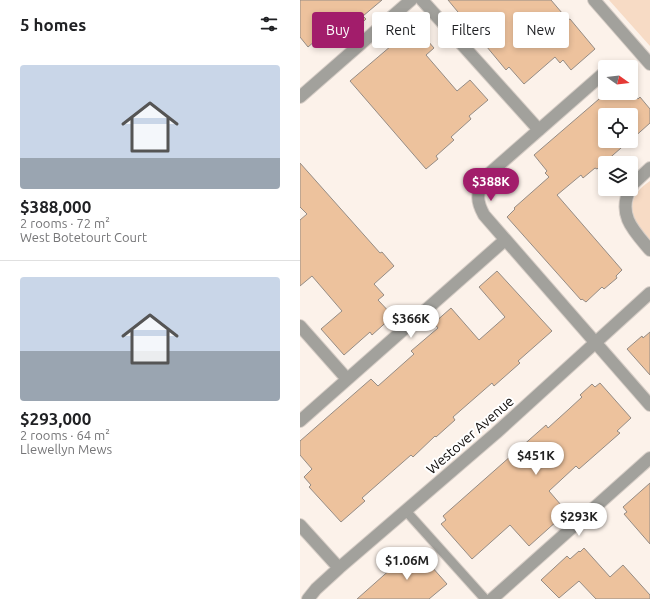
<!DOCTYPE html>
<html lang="en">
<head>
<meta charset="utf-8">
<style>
	:root { --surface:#fff; --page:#f2f2f2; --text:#202124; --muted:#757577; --line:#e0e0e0; --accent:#a21d6b }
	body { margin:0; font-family:Ubuntu,sans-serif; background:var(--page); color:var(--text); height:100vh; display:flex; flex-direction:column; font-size:15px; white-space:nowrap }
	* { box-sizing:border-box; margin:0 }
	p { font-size:13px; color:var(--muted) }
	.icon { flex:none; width:22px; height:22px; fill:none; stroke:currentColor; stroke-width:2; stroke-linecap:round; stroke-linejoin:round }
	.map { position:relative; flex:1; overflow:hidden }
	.panel { display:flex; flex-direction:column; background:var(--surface); width:300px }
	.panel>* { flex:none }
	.guide { position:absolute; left:12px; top:12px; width:278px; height:36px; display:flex; gap:8px }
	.needle { width:26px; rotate:104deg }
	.controls { position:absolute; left:298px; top:60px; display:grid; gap:8px }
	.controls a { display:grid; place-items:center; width:40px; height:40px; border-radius:4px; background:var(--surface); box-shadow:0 2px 6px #0003; font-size:20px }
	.price { position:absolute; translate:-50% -34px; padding:0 9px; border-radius:14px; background:#fff; color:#222; font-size:13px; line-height:26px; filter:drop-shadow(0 1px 2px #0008) }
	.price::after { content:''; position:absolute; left:50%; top:24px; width:12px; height:9px; margin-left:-6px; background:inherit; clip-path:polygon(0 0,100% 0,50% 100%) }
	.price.active { background:var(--accent); color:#fff }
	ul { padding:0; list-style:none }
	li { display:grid; align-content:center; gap:8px; height:212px; padding:0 20px }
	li+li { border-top:1px solid var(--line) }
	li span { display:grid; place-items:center; height:124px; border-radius:4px; color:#555 }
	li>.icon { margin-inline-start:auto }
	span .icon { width:72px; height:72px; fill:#fffc; stroke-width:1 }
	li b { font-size:17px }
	h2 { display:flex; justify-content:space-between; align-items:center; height:48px; padding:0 20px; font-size:17px }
	.tag { padding:0 14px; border-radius:4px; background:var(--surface); box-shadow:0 2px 6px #0003; font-size:14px; line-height:36px }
	.tag.active { background:var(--accent); color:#fff }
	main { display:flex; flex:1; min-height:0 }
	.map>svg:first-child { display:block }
	.green { fill:#f7dbc5 }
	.building { fill:#edc29d; stroke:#958c85 }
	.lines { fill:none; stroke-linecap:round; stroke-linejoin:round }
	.lane-casing { stroke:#d6cdc6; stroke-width:11 }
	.street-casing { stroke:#d6cdc6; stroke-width:14 }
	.lane { stroke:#a2a19c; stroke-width:9 }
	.street { stroke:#a2a19c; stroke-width:12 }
	.labels { text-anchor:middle; stroke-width:4; stroke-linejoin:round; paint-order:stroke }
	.street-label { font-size:14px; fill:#0f0c0a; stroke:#fff }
</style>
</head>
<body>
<main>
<section class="panel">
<h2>5 homes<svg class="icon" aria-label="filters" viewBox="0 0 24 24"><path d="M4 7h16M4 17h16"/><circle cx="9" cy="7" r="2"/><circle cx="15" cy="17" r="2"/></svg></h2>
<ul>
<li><span style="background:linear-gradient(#c9d6e8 75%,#9aa5b1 0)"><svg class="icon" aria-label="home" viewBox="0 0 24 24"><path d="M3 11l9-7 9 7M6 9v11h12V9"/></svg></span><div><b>$388,000</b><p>2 rooms · 72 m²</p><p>West Botetourt Court</p></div></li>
<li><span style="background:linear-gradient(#c9d6e8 60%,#9aa5b1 0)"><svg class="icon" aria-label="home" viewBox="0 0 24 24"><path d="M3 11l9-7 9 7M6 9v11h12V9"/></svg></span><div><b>$293,000</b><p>2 rooms · 64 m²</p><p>Llewellyn Mews</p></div></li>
</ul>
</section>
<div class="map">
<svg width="350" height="599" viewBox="0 0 350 599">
	<rect width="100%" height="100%" fill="#fcf2ea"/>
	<path class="green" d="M309,0H350V46Z
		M350,181V240C338,227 324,209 338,192C341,187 346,184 350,181Z"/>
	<path class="building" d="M0,0H82L63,16L66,19L48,36L36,23L8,47L0,37Z
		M148,0H251L268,20L270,19L295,49L271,70L263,60L260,63L255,57L224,84L209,67L206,70Z
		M114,25L134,48L126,55L157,91L170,80L188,100L169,116L171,119L151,137L154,140L136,156L138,159L126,169L50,81L98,40L97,39Z
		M306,93H333L338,99L340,97L350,109V123L331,140V115H305V141H329L297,169L295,168L283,178L281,175L257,195L322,270L316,276L317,278L304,289L302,287L286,302L282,299L281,300L207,217L215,209L214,208L249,177L245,173L247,171L234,155Z
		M0,163L80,253L82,252L94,266L74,284L84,295L78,300L93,316L72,335L70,332L44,355L21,329L42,311L12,276L0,286V220L7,214L0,207Z
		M197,271L252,331L218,361L220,363L194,386L192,383L153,417L155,420L136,437L135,436L113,457L111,455L62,498L65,501L41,522L9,487L11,485L4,477L12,469L0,455V441L71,379L78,386L114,354L111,351L138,328L134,323L151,308L179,340L205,317L179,287Z
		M350,332V375L327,349L342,336L343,338Z
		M300,383L331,418L317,431L320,433L279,469L276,466L249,491L267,512L229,546L210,525L172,559L141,524L146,520L143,516L246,425L248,428L269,409L282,397L280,395L292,384L295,387Z
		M350,483V544L324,514L327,512L323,507Z
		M284,548L310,577L323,565L350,595V599H296L279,581L259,598L241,580L267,556L270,559L279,551L280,552Z
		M116,549L147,584L129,599H57L110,552L111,553Z"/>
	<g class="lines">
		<defs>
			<path id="lane" d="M106,511L185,599"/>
			<path id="street" d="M122,0L239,130
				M294,0L350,64
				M305,72L183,179C177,195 176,200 184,215L350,405
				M0,97L111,0
				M331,188L333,184L350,168
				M330,189C317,215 334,231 350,250
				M0,326L47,379
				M0,421L205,240
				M0,525L39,568
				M8,599L16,589L39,568L196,433L350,293
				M192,599L350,458"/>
		</defs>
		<use href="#lane" class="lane-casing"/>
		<use href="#street" class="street-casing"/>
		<use href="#lane" class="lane"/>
		<use href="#street" class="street"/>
	</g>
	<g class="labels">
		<g class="street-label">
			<text transform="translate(170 435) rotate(-41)" y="5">Westover Avenue</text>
		</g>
	</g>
</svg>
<div class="controls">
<a><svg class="needle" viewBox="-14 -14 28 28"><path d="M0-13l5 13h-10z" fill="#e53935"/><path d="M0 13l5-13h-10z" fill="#757577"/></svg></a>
<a><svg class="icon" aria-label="locate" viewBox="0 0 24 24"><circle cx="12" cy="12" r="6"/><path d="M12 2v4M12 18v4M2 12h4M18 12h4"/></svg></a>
<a><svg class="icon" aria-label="layers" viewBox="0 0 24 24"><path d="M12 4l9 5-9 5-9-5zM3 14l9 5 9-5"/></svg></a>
</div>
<b class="price active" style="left:191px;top:202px">$388K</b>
<b class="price" style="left:111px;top:339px">$366K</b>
<b class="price" style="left:236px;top:476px">$451K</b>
<b class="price" style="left:279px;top:537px">$293K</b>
<b class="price" style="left:107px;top:581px">$1.06M</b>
<div class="guide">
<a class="tag active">Buy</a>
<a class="tag">Rent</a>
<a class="tag">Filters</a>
<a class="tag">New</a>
</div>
</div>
</main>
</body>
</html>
